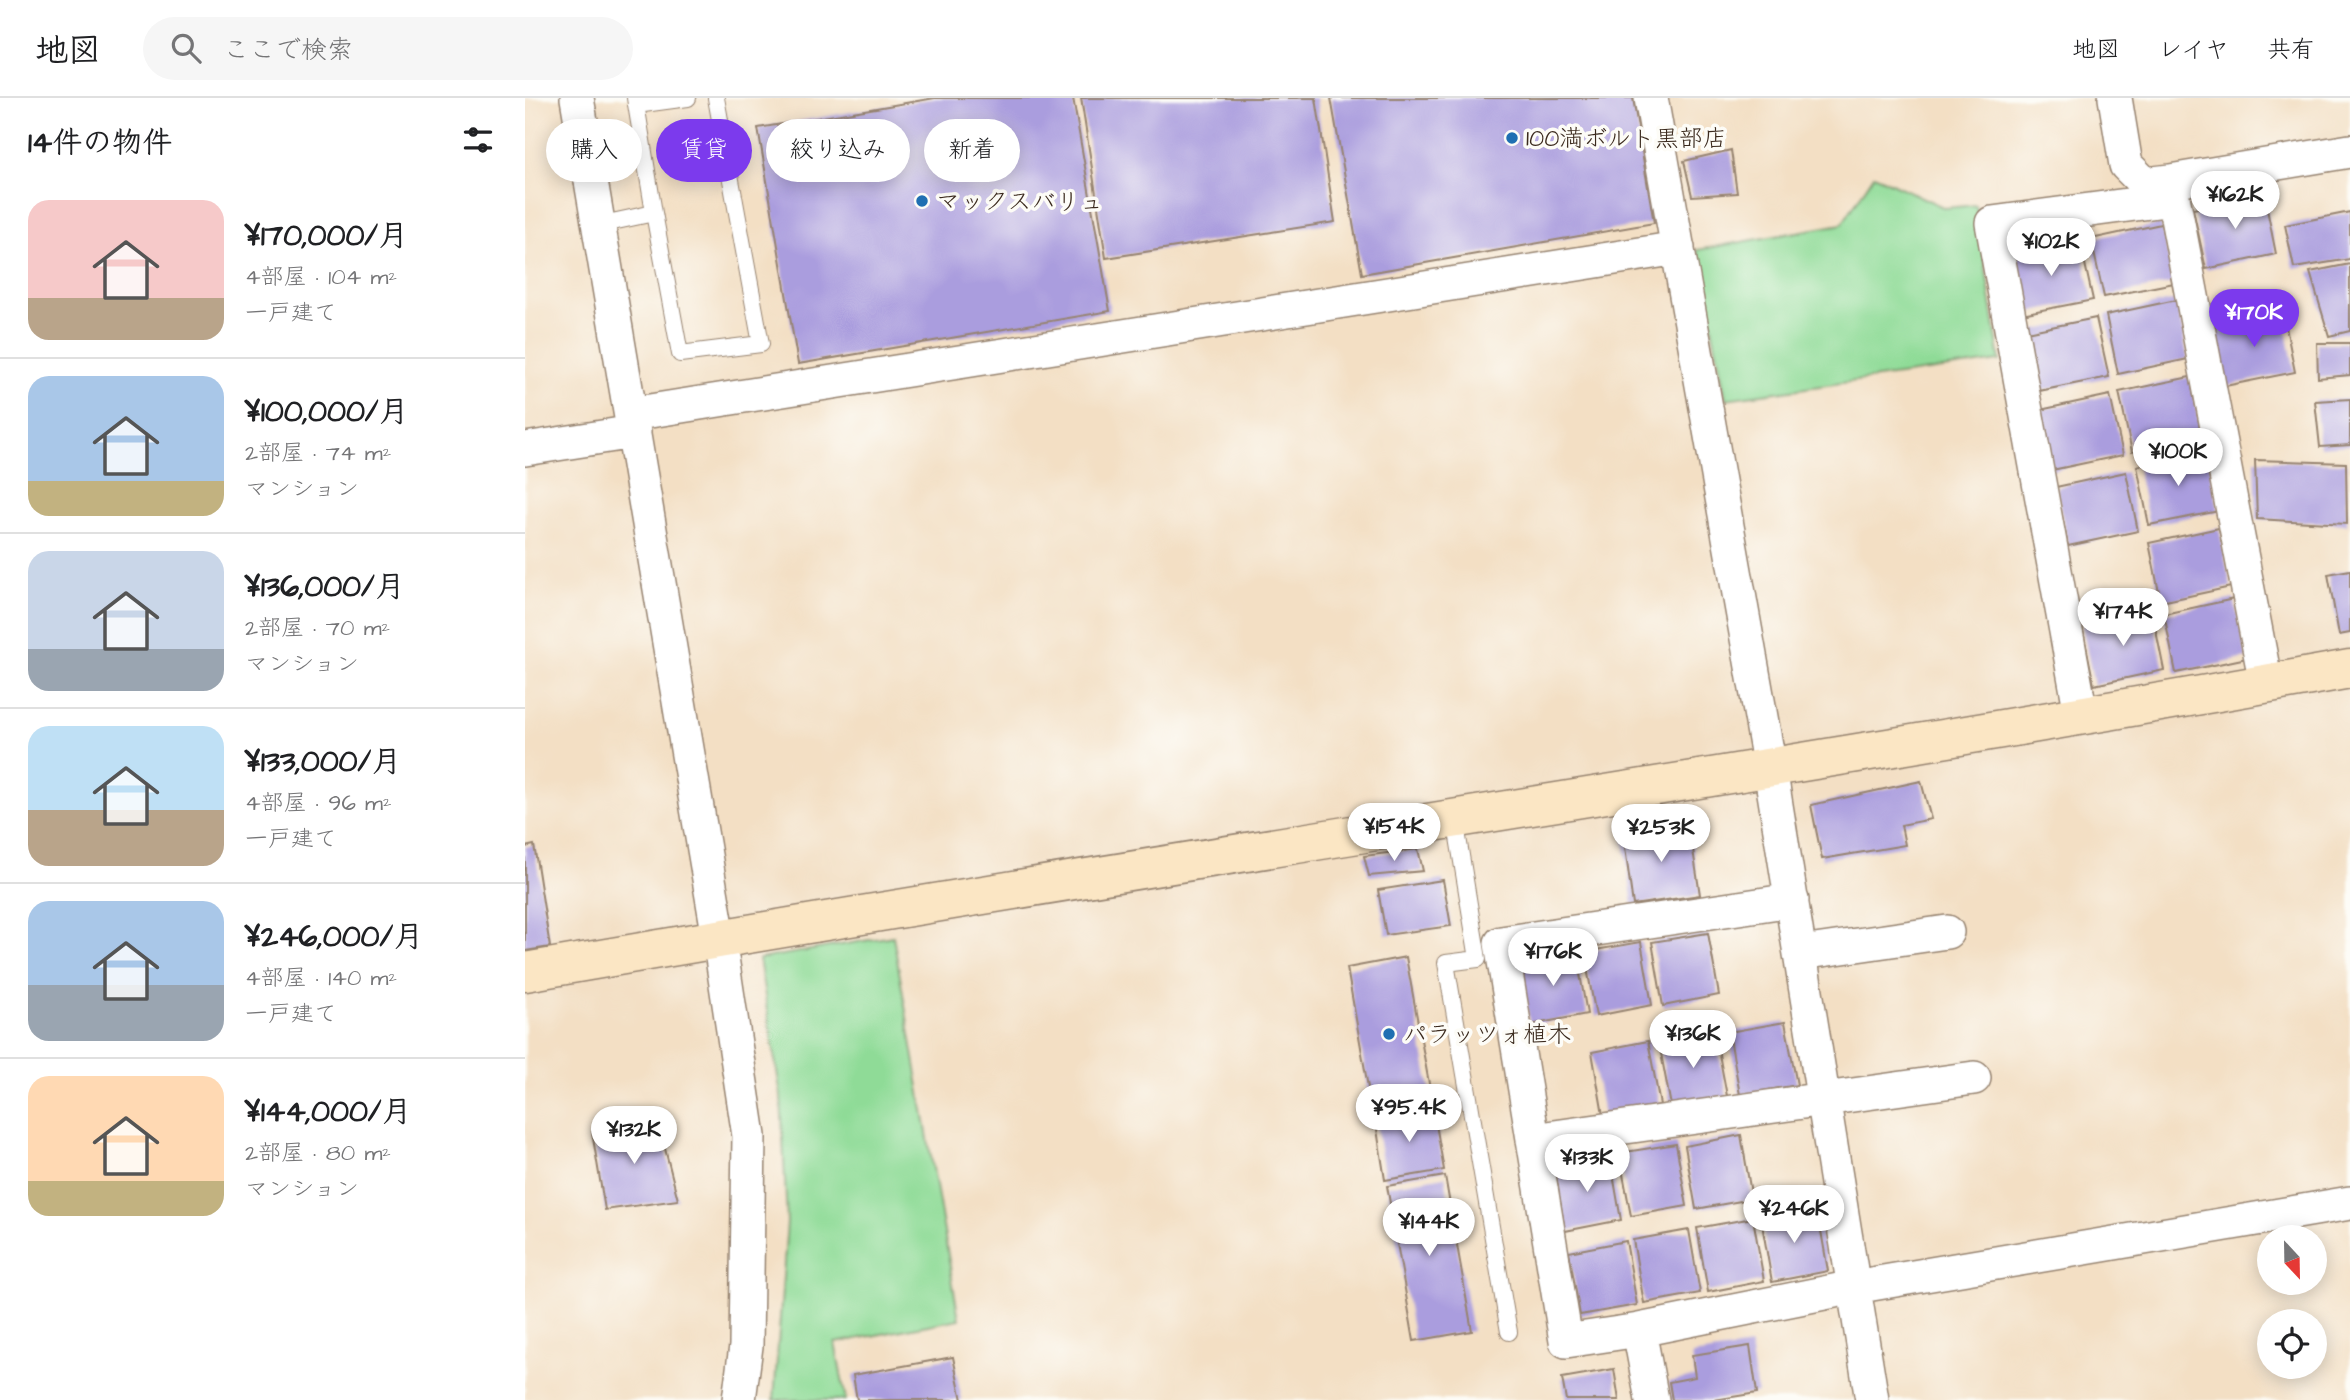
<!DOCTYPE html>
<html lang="ja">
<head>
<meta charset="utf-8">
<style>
	:root { --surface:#fff; --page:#f6f6f6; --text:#202124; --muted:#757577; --line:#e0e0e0; --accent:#7c3aed }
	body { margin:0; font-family:"Architects Daughter","Klee One",sans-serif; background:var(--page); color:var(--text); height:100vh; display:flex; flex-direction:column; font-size:26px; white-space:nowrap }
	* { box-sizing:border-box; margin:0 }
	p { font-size:23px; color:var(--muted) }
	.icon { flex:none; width:38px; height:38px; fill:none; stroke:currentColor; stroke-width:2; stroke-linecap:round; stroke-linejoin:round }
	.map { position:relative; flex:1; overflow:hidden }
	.panel { display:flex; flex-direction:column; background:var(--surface); width:525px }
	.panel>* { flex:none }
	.guide { position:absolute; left:21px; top:21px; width:665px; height:63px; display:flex; gap:14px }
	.needle { width:46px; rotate:158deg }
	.buttons { position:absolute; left:1732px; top:1127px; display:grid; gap:14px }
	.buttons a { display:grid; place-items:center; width:70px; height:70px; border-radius:50%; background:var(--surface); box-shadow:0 4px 18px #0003; font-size:35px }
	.price { position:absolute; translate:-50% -60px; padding:0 16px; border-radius:24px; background:#fff; color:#222; font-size:23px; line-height:46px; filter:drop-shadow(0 2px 4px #0008) }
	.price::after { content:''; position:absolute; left:50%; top:42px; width:21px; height:16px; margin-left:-10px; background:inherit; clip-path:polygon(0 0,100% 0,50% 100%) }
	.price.on { background:var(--accent); color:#fff }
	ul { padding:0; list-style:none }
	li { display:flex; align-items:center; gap:21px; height:175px; padding:0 28px }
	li+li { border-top:2px solid var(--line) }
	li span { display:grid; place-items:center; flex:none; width:196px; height:140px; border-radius:21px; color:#555 }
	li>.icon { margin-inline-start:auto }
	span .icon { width:84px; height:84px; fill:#fffc; stroke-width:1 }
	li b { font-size:30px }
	h2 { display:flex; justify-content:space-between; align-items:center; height:84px; padding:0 28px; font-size:30px }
	.pill { padding:0 24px; border-radius:32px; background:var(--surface); box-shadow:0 4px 18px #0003; font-size:24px; line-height:63px }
	.pill.on { background:var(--accent); color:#fff }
	header { display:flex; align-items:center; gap:42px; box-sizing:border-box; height:98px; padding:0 35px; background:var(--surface); border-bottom:2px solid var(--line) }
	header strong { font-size:33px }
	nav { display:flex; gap:38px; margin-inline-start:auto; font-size:24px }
	.search { width:490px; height:63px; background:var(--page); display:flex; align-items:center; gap:18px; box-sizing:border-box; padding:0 24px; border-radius:38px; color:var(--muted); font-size:26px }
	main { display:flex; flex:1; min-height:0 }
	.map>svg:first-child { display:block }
	.green { fill:#8fdb97; stroke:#65825a; stroke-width:2 }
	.building { fill:#aa9dde }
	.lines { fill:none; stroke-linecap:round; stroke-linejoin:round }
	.lane-casing { stroke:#978471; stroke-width:18 }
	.street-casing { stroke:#978471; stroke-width:36 }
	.secondary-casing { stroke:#978471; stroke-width:41 }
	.lane { stroke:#fff; stroke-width:16 }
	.street { stroke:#fff; stroke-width:33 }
	.secondary { stroke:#fbe6c4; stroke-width:38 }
	.poi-dot { fill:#1f6fb2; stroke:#fdfcf7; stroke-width:2.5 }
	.labels { text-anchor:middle; stroke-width:7; stroke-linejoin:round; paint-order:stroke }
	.poi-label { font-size:24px; fill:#3b2a1e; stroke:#fdfcf7; text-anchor:start }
</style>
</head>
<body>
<header>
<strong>地図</strong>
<div class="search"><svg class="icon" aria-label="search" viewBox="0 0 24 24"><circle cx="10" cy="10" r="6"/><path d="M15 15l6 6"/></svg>ここで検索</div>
<nav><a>地図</a><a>レイヤ</a><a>共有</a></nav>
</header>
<main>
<section class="panel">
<h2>14件の物件<svg class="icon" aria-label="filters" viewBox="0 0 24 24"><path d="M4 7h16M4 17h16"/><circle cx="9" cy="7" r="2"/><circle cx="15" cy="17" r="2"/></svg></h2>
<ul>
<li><span style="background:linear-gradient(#f6c9c9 70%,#b9a48a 0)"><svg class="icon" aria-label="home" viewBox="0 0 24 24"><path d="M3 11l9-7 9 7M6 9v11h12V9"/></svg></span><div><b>¥170,000/月</b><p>4部屋 · 104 m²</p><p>一戸建て</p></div></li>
<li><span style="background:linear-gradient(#a9c7e8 75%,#c2b280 0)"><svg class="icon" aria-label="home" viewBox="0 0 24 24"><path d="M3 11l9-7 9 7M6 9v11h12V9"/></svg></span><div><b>¥100,000/月</b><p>2部屋 · 74 m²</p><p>マンション</p></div></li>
<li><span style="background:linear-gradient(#c9d6e8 70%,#9aa5b1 0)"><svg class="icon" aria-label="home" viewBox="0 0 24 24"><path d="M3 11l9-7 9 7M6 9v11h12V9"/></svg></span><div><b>¥136,000/月</b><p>2部屋 · 70 m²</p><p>マンション</p></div></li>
<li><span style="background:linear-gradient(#bfe0f5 60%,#b9a48a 0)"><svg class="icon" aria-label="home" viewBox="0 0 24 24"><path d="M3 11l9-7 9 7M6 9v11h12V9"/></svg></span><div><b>¥133,000/月</b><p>4部屋 · 96 m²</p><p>一戸建て</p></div></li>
<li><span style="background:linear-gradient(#a9c7e8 60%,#9aa5b1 0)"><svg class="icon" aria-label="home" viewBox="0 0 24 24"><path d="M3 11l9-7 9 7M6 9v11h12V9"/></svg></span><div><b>¥246,000/月</b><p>4部屋 · 140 m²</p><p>一戸建て</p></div></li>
<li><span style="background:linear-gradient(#ffd9b3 75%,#c2b280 0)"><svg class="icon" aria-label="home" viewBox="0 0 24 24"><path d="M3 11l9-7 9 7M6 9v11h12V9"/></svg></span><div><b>¥144,000/月</b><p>2部屋 · 80 m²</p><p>マンション</p></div></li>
</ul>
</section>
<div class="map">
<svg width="1825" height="1302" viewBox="0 0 1825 1302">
	<rect width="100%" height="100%" fill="#fdfcf7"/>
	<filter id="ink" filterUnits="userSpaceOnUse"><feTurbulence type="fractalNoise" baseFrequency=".0143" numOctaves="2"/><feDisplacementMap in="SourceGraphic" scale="14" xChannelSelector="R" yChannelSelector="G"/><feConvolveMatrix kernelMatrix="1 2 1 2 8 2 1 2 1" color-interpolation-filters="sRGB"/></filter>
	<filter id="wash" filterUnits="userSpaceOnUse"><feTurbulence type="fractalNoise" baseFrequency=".00686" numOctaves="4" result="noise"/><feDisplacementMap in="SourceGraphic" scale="28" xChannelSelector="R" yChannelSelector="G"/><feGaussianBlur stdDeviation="1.57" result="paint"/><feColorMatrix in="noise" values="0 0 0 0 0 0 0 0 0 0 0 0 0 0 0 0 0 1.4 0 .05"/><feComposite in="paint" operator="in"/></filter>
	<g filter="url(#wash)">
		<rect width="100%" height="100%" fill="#f3dfc4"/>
		<path class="green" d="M1349,77L1420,110L1451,107L1475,263L1201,301L1172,152L1317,126Z
			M368,838L434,1221L310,1245L321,1302H249L262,1124L256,998L234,861Z"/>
		<g id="blocks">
			<path class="building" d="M410,0H548L585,213L273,266L233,30Z
				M556,0H791L810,124L581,160Z
				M806,0H1108L1129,125L837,176Z
				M1206,52L1212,95L1167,98L1159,63Z
				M1739,96L1751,156L1681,171L1668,111Z
				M1825,114V161L1769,170L1760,127Z
				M1636,126L1649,185L1579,199L1566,141Z
				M1555,143L1568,202L1497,216L1485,158Z
				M1825,166V233L1804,238L1785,174Z
				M1651,202L1663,261L1593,276L1581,217Z
				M1758,214L1770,274L1700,288L1687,229Z
				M1571,220L1584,279L1514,293L1501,234Z
				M1792,245H1825V277L1793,280Z
				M1665,279L1677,339L1607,354L1594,294Z
				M1585,297L1598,357L1527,372L1515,312Z
				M1825,301V347L1795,349L1790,303Z
				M1682,353L1694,413L1624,427L1612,368Z
				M1730,362L1821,365L1822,426L1732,421Z
				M1601,374L1613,433L1543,448L1531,389Z
				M1694,430L1706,489L1636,504L1624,445Z
				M1825,472V535L1814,537L1803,476Z
				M1709,501L1722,560L1651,575L1639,516Z
				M1627,513L1639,572L1569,587L1557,528Z
				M1396,683L1406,721L1376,727L1380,747L1297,761L1286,707Z
				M1164,726L1175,797L1108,807L1098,735Z
				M9,747L25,849L0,853V749Z
				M893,751L898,773L844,778L839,758Z
				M918,782L926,828L861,837L853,792Z
				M1183,835L1194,897L1138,908L1127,844Z
				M1116,844L1127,907L1071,918L1059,854Z
				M1051,853L1062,916L1005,927L994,863Z
				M881,859L907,1002L847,1012L822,870Z
				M1260,924L1272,987L1215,997L1204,934Z
				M1190,935L1202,998L1146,1008L1134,945Z
				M1123,943L1135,1007L1078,1017L1067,954Z
				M908,1009L919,1072L860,1082L850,1019Z
				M133,1023L153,1102L80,1112L67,1034Z
				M1216,1037L1227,1101L1171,1111L1160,1048Z
				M1151,1046L1162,1108L1106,1118L1094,1055Z
				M1085,1059L1096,1122L1040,1133L1029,1069Z
				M920,1078L947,1233L889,1243L862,1088Z
				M1292,1110L1303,1173L1247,1184L1236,1120Z
				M1228,1120L1239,1183L1183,1194L1172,1130Z
				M1164,1132L1175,1195L1119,1205L1108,1142Z
				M1101,1143L1112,1207L1055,1217L1044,1154Z
				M1225,1248L1232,1295L1189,1302H1147L1144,1284L1170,1279L1167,1257Z
				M428,1259L437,1302H332L328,1277Z
				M1089,1271L1094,1302H1041L1037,1280Z"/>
		</g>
	</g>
	<g filter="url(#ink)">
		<use href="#blocks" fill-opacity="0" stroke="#978471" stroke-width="2"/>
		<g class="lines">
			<defs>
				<path id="lane" d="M110,0L129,115
					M111,7L163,0
					M73,127L129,115L155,256L236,246L191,0
					M930,721L953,861L921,865L984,1234"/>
				<path id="street" d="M52,0L194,840L224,1038L221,1248L214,1302
					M1126,0L1245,670L1347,1302
					M1590,0L1601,67L1620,86L1645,83L1825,53
					M1645,83L1741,586
					M106,316L1153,150
					M0,351L109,334
					M1556,616L1467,125L1648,101
					M1267,802L976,845L1041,1243L1114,1232L1329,1189L1825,1105
					M1276,855L1422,834
					M1008,1042L1449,980
					M1114,1232L1127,1302"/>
				<path id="secondary" d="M0,874C607,768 1218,679 1825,571"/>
			</defs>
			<use href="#lane" class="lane-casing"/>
			<use href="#street" class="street-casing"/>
			<use href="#secondary" class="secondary-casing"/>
			<use href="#lane" class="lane"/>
			<use href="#street" class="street"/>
			<use href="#secondary" class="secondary"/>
		</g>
	</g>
	<g class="poi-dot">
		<circle cx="987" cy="40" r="7"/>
		<circle cx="397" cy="103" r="7"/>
		<circle cx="864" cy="936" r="7"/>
	</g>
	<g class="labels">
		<g class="poi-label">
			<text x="1001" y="48">100満ボルト黒部店</text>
			<text x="411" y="111">マックスバリュ</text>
			<text x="878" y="944">パラッツォ植木</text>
		</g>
	</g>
</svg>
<div class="buttons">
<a><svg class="needle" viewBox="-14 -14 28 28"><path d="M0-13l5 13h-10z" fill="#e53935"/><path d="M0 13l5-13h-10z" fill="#757577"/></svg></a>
<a><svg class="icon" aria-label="locate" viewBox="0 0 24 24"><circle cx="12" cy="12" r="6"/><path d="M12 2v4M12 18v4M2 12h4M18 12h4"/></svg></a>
</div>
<b class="price" style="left:1710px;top:133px">¥162K</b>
<b class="price" style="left:1526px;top:180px">¥102K</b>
<b class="price on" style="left:1729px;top:251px">¥170K</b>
<b class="price" style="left:1653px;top:390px">¥100K</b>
<b class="price" style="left:1598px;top:550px">¥174K</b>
<b class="price" style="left:869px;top:765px">¥154K</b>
<b class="price" style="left:1136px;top:766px">¥253K</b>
<b class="price" style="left:1028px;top:890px">¥176K</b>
<b class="price" style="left:1168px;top:972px">¥136K</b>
<b class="price" style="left:884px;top:1046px">¥95.4K</b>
<b class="price" style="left:109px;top:1068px">¥132K</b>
<b class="price" style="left:1062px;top:1096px">¥133K</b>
<b class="price" style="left:1269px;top:1147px">¥246K</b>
<b class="price" style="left:904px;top:1160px">¥144K</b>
<div class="guide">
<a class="pill">購入</a>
<a class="pill on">賃貸</a>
<a class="pill">絞り込み</a>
<a class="pill">新着</a>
</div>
</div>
</main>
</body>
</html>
